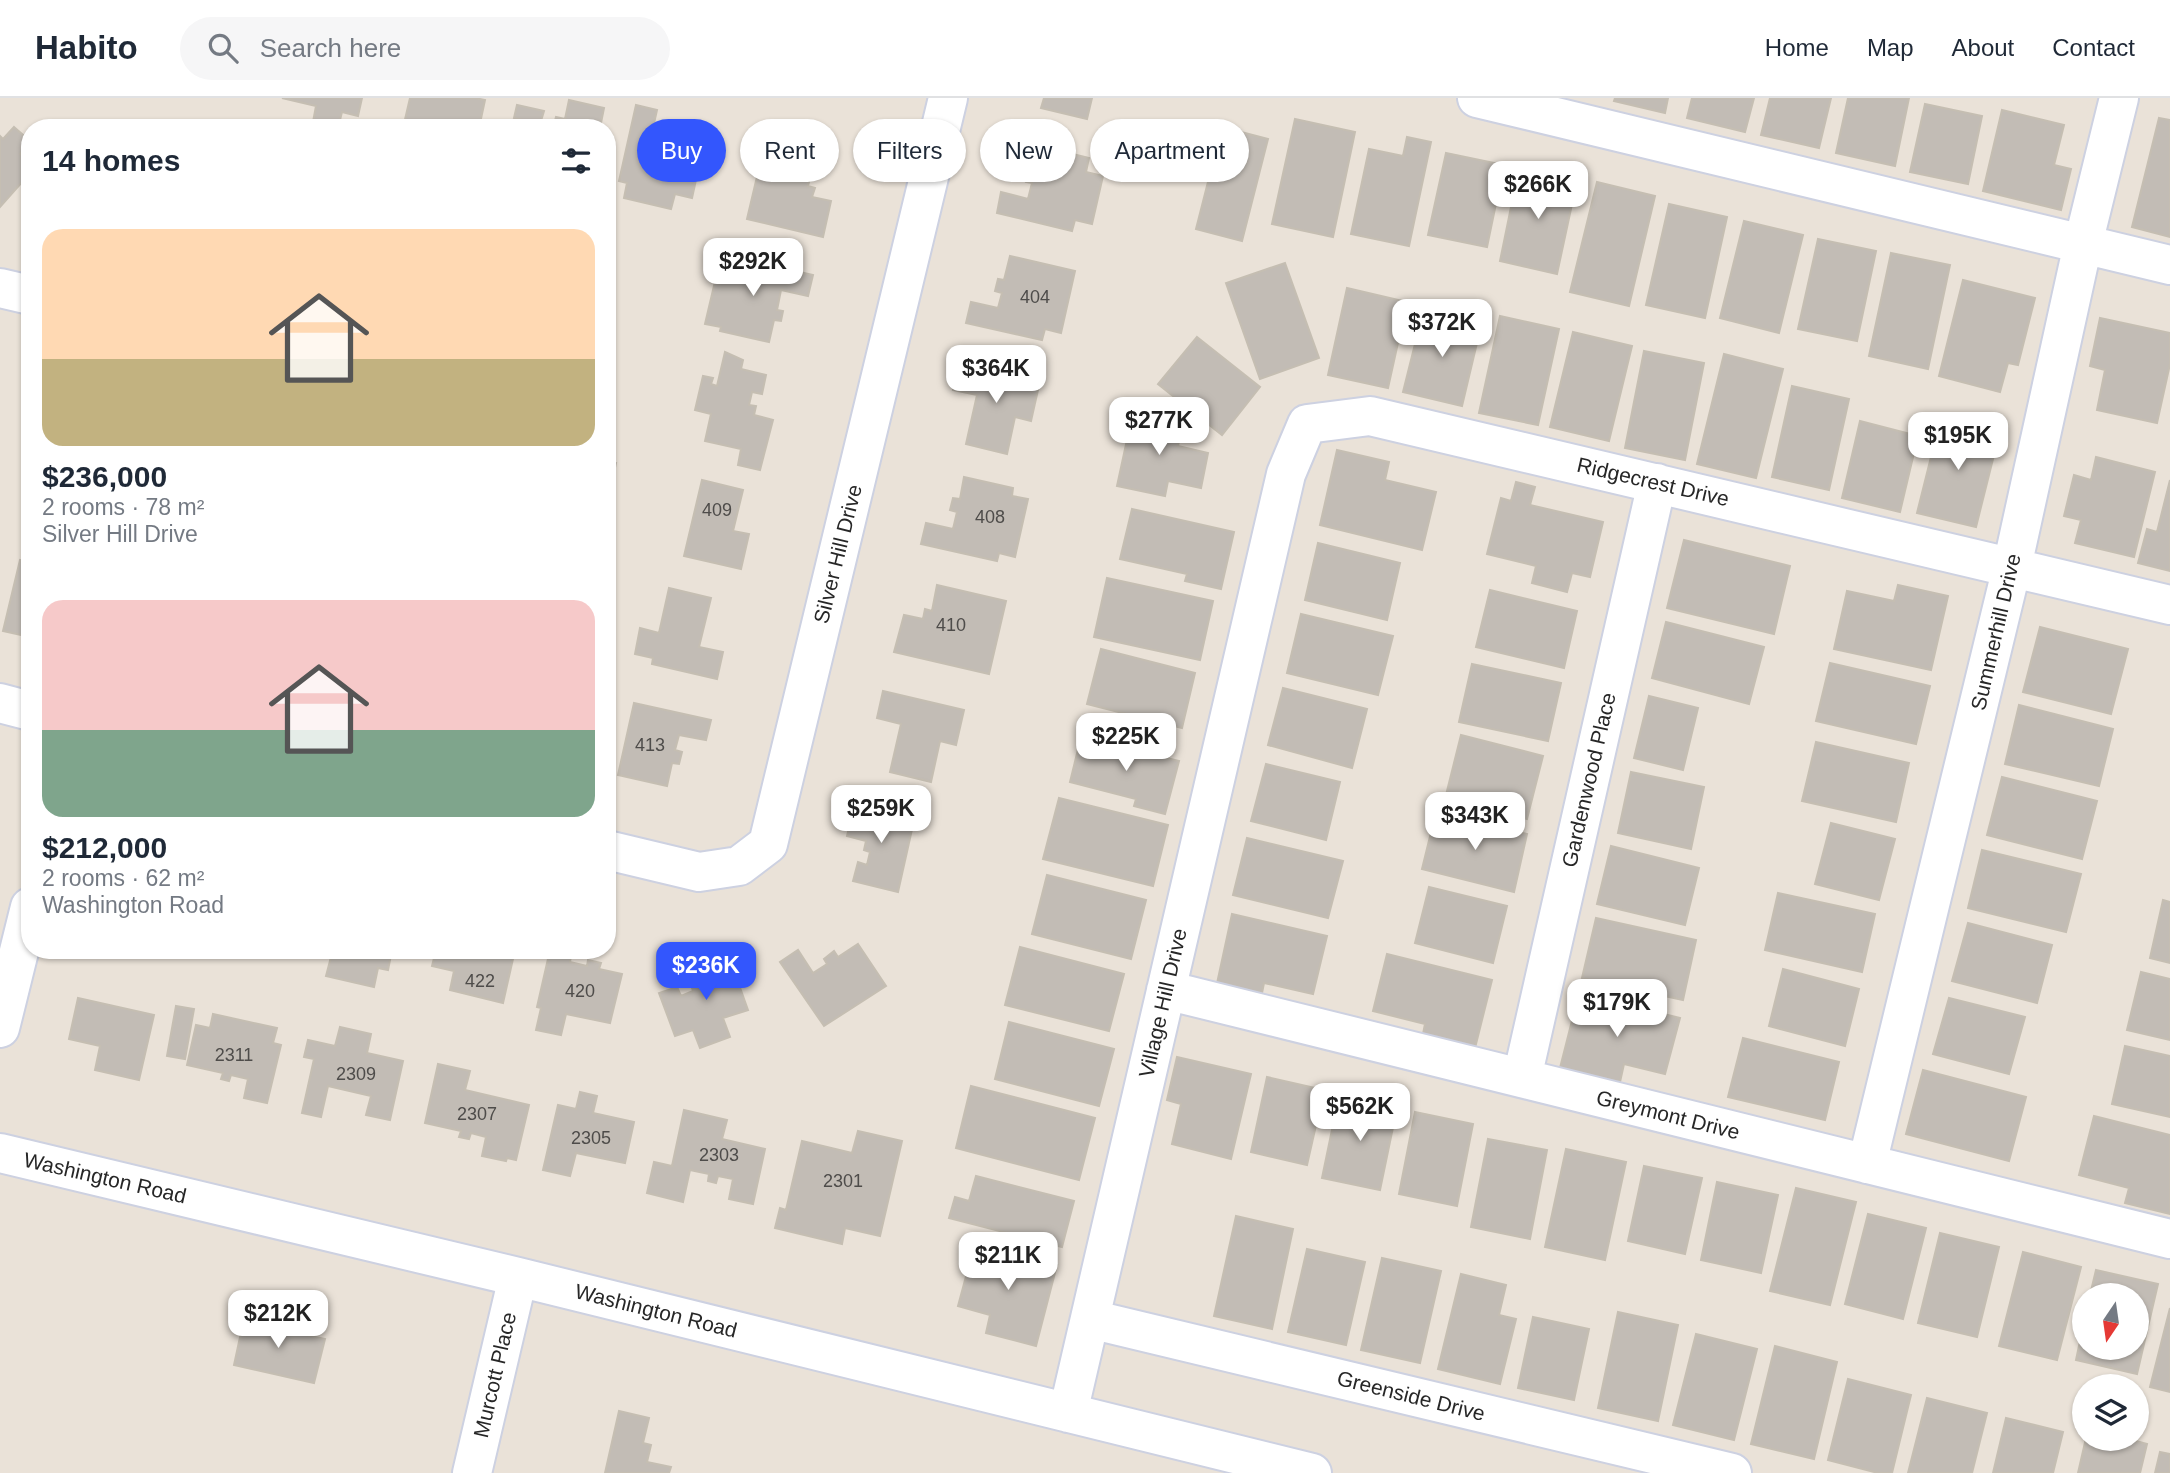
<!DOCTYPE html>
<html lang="en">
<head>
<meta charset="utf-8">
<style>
	:root { --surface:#fff; --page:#f6f6f7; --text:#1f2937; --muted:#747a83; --line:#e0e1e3; --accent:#3356fd }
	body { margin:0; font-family:Helvetica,sans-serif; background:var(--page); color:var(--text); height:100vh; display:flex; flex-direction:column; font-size:26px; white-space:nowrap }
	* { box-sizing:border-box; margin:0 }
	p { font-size:23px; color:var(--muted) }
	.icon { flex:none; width:38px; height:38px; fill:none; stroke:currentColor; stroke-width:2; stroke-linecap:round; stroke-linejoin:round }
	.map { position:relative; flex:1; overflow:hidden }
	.side { position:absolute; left:21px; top:21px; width:595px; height:840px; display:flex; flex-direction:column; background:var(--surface); border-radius:28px; box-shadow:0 2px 5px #0004 }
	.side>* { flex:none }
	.guide { position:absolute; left:637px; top:21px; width:665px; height:63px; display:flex; gap:14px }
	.needle { width:46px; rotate:193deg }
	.tools { position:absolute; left:2072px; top:1185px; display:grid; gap:14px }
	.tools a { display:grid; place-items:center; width:77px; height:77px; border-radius:50%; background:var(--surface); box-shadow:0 2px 5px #0004; font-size:35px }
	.price { position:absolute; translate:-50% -60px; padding:0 16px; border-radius:14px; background:#fff; color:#222; font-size:23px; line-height:46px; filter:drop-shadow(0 2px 4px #0008) }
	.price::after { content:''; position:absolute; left:50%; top:42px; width:21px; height:16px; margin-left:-10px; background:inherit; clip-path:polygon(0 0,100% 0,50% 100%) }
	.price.on { background:var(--accent); color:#fff }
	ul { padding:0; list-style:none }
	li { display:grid; align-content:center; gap:14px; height:371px; padding:0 21px }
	li span { display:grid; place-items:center; height:217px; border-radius:21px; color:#555 }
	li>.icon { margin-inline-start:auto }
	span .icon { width:126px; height:126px; fill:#fffc; stroke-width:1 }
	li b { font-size:30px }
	h2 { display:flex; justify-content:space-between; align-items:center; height:84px; padding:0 21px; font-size:30px }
	.tag { padding:0 24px; border-radius:32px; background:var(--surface); box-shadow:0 2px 5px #0004; font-size:24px; line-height:63px }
	.tag.on { background:var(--accent); color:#fff }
	header { display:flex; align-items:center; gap:42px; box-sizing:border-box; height:98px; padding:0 35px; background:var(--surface); border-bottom:2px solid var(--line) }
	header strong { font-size:33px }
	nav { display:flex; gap:38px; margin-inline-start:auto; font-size:24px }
	.search { width:490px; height:63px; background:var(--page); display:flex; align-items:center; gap:18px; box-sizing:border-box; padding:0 24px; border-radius:38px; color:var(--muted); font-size:26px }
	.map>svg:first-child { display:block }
	.building { fill:#c2bcb5; stroke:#c5beb2; stroke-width:2 }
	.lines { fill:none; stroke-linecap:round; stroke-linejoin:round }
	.minor-casing { stroke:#cdd1e1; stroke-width:42 }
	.minor { stroke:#fff; stroke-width:38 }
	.labels { text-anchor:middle; stroke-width:6; stroke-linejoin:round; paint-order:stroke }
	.number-label { font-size:18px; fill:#4e4c4a }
	.street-label { font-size:21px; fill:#272727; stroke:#fff }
</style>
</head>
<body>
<header>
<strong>Habito</strong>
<div class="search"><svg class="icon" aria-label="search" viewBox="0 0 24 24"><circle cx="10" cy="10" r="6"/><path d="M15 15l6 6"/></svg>Search here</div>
<nav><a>Home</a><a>Map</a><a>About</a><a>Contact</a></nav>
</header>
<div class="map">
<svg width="2170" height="1375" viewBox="0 0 2170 1375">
	<rect width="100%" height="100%" fill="#eae2d8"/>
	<path class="building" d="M282,0H362L358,18L342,14L338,30L313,24L316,8Z
		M410,0H475L485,2L479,30H403Z
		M1044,0H1092L1087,21L1041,10Z
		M1615,0H1668L1665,15L1614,3Z
		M1692,0H1754L1745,34L1687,20Z
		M1770,0H1831L1819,50L1761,37Z
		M1848,0H1909L1895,68L1836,55Z
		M569,2L604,10L600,30H520L522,22L514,20L517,7L544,13L541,23L554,26L556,19L565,21Z
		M1925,6L1982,18L1968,86L1910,74Z
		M636,7L657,12L651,39L664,41L665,35L681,39L679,45L703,50L692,100L675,96L671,111L624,100L627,85L619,83Z
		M2002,12L2064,27L2054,67L2071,71L2061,112L1983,93Z
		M2159,20L2170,22V139L2132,129Z
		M1295,21L1355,34L1333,139L1272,126Z
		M14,29L30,43V46L20,56L30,64V75L0,109V38L3,41Z
		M1222,29L1268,41L1242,143L1196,131Z
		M1407,39L1431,44L1409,148L1351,136L1369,51L1403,58Z
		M1040,48L1089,60L1086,74L1103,78L1092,126L1075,122L1072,133L997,115L1001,94L1028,101L1032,85L1026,84L1029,71L1035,72Z
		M781,49L825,59L821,78L811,76L808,88L815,90L812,99L831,103L823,139L747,121L760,66L776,69Z
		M1446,55L1504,67L1487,149L1428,137Z
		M1519,70L1577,83L1557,176L1500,163Z
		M1597,84L1655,98L1629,208L1570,194Z
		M1669,106L1727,119L1705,220L1646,207Z
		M1744,123L1803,137L1779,235L1720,220Z
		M1818,141L1876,153L1857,243L1798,231Z
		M1891,155L1950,167L1928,271L1869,258Z
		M1010,158L1075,173L1061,235L1045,231L1042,242L966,225L971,204L998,210L1002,195L995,193L998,181L1004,182Z
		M737,160L813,177L808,198L781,192L777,212L783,213L781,223L774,222L769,244L720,233L721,229L705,226L717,175L733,179Z
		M1285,165L1319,260L1260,281L1226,185Z
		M1963,182L2035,200L2018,267L2008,265L2000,294L1939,278Z
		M1347,190L1407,204L1388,290L1328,277Z
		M1423,214L1481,228L1462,308L1403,294Z
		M1500,218L1559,231L1538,327L1479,315Z
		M2100,220L2170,235V266L2157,325L2097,312L2105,272L2090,268Z
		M1573,234L1632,248L1609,343L1550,329Z
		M1197,239L1260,289L1222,337L1158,286Z
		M1644,253L1704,265L1685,362L1625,350Z
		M725,254L743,262L741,271L766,277L762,296L752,294L749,307L756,308L754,317L773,322L760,372L738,367L741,351L705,343L711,316L695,312L703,278L713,280L711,286L717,288Z
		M1724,256L1783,271L1756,380L1697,366Z
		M959,265L1040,283L1031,323L1015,319L1007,356L966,346L977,297L953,292Z
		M1792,288L1849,301L1829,392L1772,379Z
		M1133,314L1183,325L1178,348L1208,355L1201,390L1168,383L1165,398L1117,388Z
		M1941,319L2000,333L1976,429L1917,415Z
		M1860,323L1918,338L1900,414L1842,400Z
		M1337,352L1389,364L1385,382L1436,394L1422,452L1320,427Z
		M2096,359L2155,374L2134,459L2075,445L2081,422L2064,418L2074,377L2091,382Z
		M607,363L616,365L607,406Z
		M964,379L1013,390L1012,398L1028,401L1015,459L999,455L997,463L921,446L926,425L953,431L957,414L950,412L953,400L960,401Z
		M702,382L743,392L733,433L749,436L741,471L684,458Z
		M2170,382V473L2138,465L2147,431L2157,434Z
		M1516,384L1535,389L1530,407L1603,424L1590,479L1572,475L1567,494L1532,485L1536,468L1487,456L1501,400L1511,403Z
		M1132,411L1234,434L1221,491L1185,483L1187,476L1120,461Z
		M1684,442L1790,468L1774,536L1667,510Z
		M1318,445L1400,465L1387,522L1305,502Z
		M20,462L30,464V539L3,533Z
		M1107,480L1213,503L1200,562L1094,539Z
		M937,487L1006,503L989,576L894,554L904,517L923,521L925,511L932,513Z
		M1898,487L1948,498L1931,572L1834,551L1847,493L1894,503Z
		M669,490L711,500L699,549L723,554L717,581L652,566L653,560L635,556L640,530L659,535Z
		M1490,492L1577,513L1564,570L1476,549Z
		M1301,516L1393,538L1378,597L1287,575Z
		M1666,524L1764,549L1749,606L1652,580Z
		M2040,529L2128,551L2111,616L2023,594Z
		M1101,551L1195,575L1182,630L1087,606Z
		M1830,565L1930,588L1916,646L1816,623Z
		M1472,566L1561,585L1548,643L1459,624Z
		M1283,590L1367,611L1352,670L1268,647Z
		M883,593L964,612L956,647L940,643L931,684L890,674L901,626L877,620Z
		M1649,598L1698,610L1683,672L1634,660Z
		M634,605L711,622L706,642L679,637L675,652L682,654L679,666L672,665L667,688L618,677Z
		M2019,607L2113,631L2099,688L2005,666Z
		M1461,637L1543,658L1527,721L1445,701Z
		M1081,639L1179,663L1165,716L1134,708L1136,701L1070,684Z
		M1816,644L1909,665L1896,724L1802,703Z
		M1266,666L1340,684L1326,742L1251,723Z
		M1631,674L1704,689L1691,751L1618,735Z
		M2002,679L2097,703L2082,761L1987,737Z
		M1059,700L1168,727L1153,788L1043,761Z
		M855,704L915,718L898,794L853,783L858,764L867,767L870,754L864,752L866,743L847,738Z
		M1436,714L1527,736L1514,794L1422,771Z
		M1831,725L1895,741L1879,802L1815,786Z
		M1247,740L1343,763L1328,820L1233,797Z
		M1611,748L1699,770L1685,827L1597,806Z
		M1982,752L2081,776L2066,834L1968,810Z
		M1047,777L1146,802L1131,861L1032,836Z
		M1429,789L1507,808L1493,865L1415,845Z
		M1778,795L1875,816L1862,874L1765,852Z
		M2163,802L2170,804V865L2150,860Z
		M1232,816L1327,838L1313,896L1264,885L1261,900L1216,890Z
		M1596,820L1696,842L1683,902L1582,880Z
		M1968,825L2052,847L2037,905L1952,883Z
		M858,846L886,888L824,928L780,864L798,852L813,875L827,866L824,861L834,853L838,859Z
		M1020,849L1124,876L1109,933L1005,907Z
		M316,852H392L388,872L378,870L374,889L326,878L331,859L315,855Z
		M436,852H515L503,905L450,892L454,873L432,868Z
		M550,852H572L570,864L587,868L588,862L601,865L599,871L622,876L610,925L566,916L561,937L536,932L541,910L537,909Z
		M727,853L748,912L723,920L730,939L700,950L693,932L675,938L659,895L677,889L681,898L693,893L691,887L700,884L693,866Z
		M1387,856L1492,882L1474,954L1422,941L1425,926L1373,913Z
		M1783,871L1859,891L1845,948L1769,928Z
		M2141,874L2170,881V942L2127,932Z
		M1579,895L1680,920L1665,976L1624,966L1620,984L1560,970Z
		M78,900L154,917L139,982L95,972L100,948L69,941Z
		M1949,900L2025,919L2009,976L1933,956Z
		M176,908L194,911L185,961L167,958Z
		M213,916L277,930L273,945L281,947L267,1005L244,1000L248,981L231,977L229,983L221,981L223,975L187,967L196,927L210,930Z
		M1009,924L1114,951L1099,1008L995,981Z
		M340,929L371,936L367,955L403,963L390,1022L366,1017L371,998L328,988L321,1019L302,1015L314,961L304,959L308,942L335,948Z
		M1743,940L1839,964L1825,1022L1728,999Z
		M2125,948L2170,958V1019L2112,1006Z
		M1177,959L1251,976L1231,1061L1172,1046L1181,1006L1167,1002Z
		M438,966L470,973L465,992L529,1007L516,1062L507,1060L506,1063L482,1058L486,1039L471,1035L469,1041L459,1039L461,1033L425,1025Z
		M1923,972L2026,999L2009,1063L1906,1036Z
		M1267,979L1324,992L1307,1067L1251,1054Z
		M971,988L1095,1020L1079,1082L956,1050Z
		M580,994L597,998L593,1015L634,1024L625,1065L576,1055L570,1078L543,1072L558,1007L576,1011Z
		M1339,998L1397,1010L1380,1092L1322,1080Z
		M684,1012L727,1022L722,1041L765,1051L753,1106L729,1101L733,1081L718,1078L716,1085L708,1083L709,1076L690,1072L683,1104L647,1095L654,1064L672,1068Z
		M1415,1014L1473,1026L1457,1108L1399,1096Z
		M2094,1018L2170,1037V1116L2125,1105L2129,1090L2079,1077Z
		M858,1033L902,1043L880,1138L845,1130L842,1146L775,1130L780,1110L786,1112L802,1043L852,1055Z
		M1488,1041L1547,1052L1530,1141L1471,1129Z
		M1566,1051L1626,1064L1605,1162L1545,1149Z
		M1644,1068L1702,1080L1685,1156L1628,1143Z
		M976,1078L1074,1103L1062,1149L949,1120L955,1099L969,1103Z
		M1717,1084L1778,1097L1761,1175L1701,1162Z
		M1796,1090L1856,1104L1830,1207L1770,1193Z
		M1868,1116L1926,1130L1903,1221L1845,1206Z
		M1236,1118L1293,1131L1272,1231L1214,1218Z
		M1940,1135L1999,1149L1977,1239L1918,1225Z
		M975,1145L1057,1167L1036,1248L986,1235L990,1217L958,1208Z
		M1307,1151L1365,1164L1346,1247L1288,1234Z
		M2023,1154L2081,1169L2057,1262L1999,1248Z
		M1382,1160L1441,1173L1420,1265L1361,1252Z
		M2096,1172L2158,1186L2137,1276L2076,1262L2084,1224V1250H2137V1197H2090Z
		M1461,1176L1506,1187L1499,1217L1516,1221L1500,1286L1438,1271Z
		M2170,1210V1294L2150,1289Z
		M1618,1214L1678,1227L1658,1323L1598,1310Z
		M245,1216L285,1225L283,1232L325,1241L314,1285L234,1267Z
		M1533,1219L1589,1231L1574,1302L1518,1290Z
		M1696,1236L1757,1251L1734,1342L1673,1327Z
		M1775,1248L1837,1264L1814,1361L1751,1346Z
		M1848,1281L1911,1297L1892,1375H1878L1828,1362Z
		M1927,1300L1987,1315L1972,1375H1908Z
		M619,1313L649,1320L643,1345L651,1347L647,1364L671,1369L669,1375H605Z
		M2006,1320L2063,1334L2053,1375H1993Z
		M2086,1340H2125L2147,1346L2140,1375H2078Z
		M2160,1354L2170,1356V1375H2155Z"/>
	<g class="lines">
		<defs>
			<path id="minor" d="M1477,0L2170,167
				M0,190L30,197
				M0,605L30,613
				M607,752L699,774L739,768L768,746L948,0
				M1166,892L2170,1141
				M0,930L30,809
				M1522,980L1657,385
				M0,1055L518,1179L1312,1375
				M1867,1066L2012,469L2083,146L2119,0
				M1090,1221L1732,1375
				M1068,1315L1286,376L1307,326L1370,318L2170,507
				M472,1375L518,1179"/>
		</defs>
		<use href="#minor" class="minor-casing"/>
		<use href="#minor" class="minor"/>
	</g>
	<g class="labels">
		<g class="number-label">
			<text x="1035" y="205">404</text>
			<text x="717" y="418">409</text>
			<text x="990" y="425">408</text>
			<text x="951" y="533">410</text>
			<text x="650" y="653">413</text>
			<text x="480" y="889">422</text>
			<text x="580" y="899">420</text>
			<text x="234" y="963">2311</text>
			<text x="356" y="982">2309</text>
			<text x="477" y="1022">2307</text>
			<text x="591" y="1046">2305</text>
			<text x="719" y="1063">2303</text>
			<text x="843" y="1089">2301</text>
		</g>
		<g class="street-label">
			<text transform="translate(1653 384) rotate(13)" y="7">Ridgecrest Drive</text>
			<text transform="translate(838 456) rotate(-76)" y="7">Silver Hill Drive</text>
			<text transform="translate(1996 534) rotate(-77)" y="7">Summerhill Drive</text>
			<text transform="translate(1589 682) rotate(-77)" y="7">Gardenwood Place</text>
			<text transform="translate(1163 905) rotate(-77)" y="7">Village Hill Drive</text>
			<text transform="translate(1668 1017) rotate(14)" y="7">Greymont Drive</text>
			<text transform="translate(105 1080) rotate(13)" y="7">Washington Road</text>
			<text transform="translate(656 1213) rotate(14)" y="7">Washington Road</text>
			<text transform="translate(495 1277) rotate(-77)" y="7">Murcott Place</text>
			<text transform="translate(1411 1298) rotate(14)" y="7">Greenside Drive</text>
		</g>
	</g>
</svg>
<div class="tools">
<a><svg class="needle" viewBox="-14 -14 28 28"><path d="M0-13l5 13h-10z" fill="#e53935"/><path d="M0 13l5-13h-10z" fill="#747a83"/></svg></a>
<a><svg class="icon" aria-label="layers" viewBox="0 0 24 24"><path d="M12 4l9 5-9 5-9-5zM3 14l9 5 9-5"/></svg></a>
</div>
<b class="price" style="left:1538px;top:123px">$266K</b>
<b class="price" style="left:753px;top:200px">$292K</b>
<b class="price" style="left:1442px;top:261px">$372K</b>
<b class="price" style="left:996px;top:307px">$364K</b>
<b class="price" style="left:1159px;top:359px">$277K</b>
<b class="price" style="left:1958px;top:374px">$195K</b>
<b class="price" style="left:1126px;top:675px">$225K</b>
<b class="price" style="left:881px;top:747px">$259K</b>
<b class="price" style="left:1475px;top:754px">$343K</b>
<b class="price on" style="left:706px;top:904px">$236K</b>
<b class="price" style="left:1617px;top:941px">$179K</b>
<b class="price" style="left:1360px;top:1045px">$562K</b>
<b class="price" style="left:1008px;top:1194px">$211K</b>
<b class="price" style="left:278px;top:1252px">$212K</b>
<div class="guide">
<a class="tag on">Buy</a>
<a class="tag">Rent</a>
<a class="tag">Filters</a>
<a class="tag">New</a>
<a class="tag">Apartment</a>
</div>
<section class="side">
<h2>14 homes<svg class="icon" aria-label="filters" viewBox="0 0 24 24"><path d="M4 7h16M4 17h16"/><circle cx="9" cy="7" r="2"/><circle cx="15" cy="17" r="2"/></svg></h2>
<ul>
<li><span style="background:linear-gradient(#ffd9b3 60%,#c2b280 0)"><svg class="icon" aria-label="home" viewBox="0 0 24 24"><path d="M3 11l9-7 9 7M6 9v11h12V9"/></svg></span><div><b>$236,000</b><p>2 rooms · 78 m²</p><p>Silver Hill Drive</p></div></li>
<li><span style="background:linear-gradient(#f6c9c9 60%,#7fa58c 0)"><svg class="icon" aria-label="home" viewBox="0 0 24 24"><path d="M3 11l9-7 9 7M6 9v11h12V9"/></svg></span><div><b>$212,000</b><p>2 rooms · 62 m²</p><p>Washington Road</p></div></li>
</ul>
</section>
</div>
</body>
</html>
